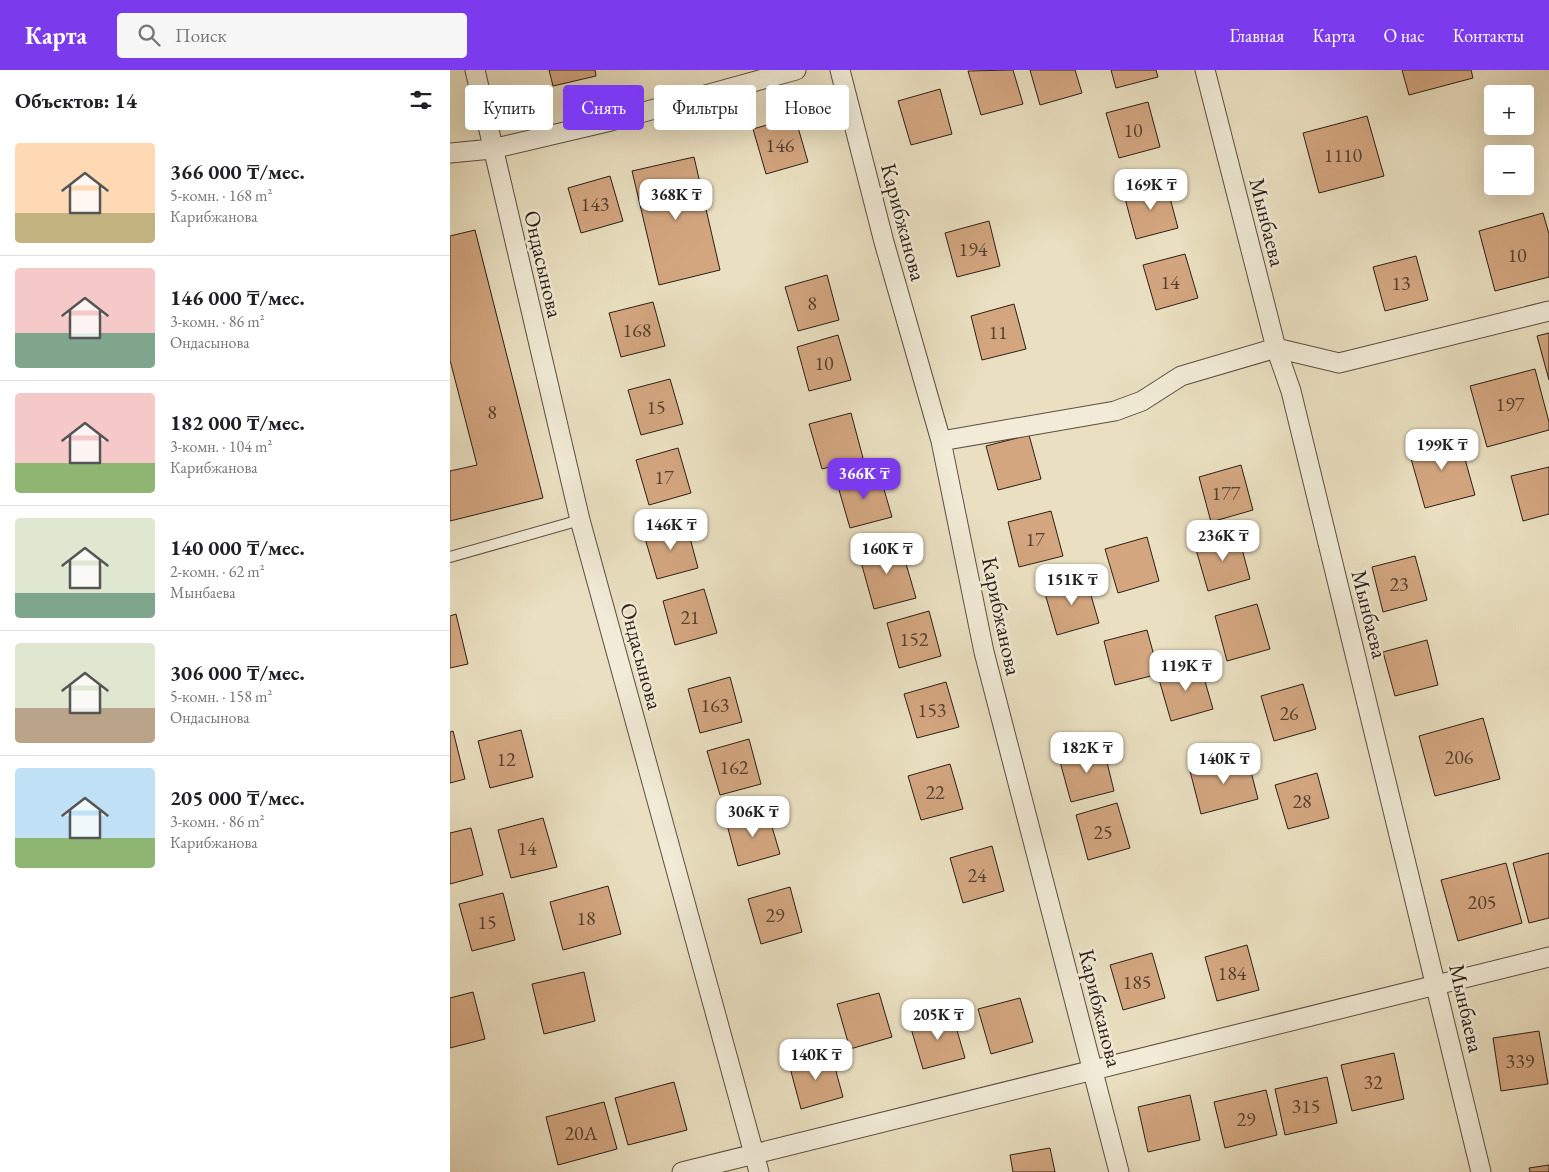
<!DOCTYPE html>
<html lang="ru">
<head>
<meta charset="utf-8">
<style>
	:root { --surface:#fff; --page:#f6f6f6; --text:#202124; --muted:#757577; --line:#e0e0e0; --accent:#7c3aed }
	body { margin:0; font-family:"EB Garamond",serif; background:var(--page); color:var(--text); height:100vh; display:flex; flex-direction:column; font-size:19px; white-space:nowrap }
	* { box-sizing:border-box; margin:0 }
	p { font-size:16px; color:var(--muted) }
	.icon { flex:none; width:28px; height:28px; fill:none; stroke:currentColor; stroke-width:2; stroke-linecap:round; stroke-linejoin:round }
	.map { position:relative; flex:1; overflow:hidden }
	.panel { display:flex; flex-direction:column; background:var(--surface); width:450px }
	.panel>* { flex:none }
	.hud { position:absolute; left:15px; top:15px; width:475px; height:45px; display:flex; gap:10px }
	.controls { position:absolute; left:1034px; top:15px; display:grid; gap:10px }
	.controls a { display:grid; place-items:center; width:50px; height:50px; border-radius:5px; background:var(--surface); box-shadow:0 5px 20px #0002; font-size:25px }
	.price { position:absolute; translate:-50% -42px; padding:0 11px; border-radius:10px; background:#fff; color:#222; font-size:16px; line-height:32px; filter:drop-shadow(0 1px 2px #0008) }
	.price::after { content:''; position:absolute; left:50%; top:30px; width:15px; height:11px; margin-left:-8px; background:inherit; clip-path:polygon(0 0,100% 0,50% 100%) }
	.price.current { background:var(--accent); color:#fff }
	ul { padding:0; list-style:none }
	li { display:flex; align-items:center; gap:15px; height:125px; padding:0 15px }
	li+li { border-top:1px solid var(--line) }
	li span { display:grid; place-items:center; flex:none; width:140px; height:100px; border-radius:5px; color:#555 }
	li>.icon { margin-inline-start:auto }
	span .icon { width:60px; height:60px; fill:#fffc; stroke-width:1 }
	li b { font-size:21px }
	h2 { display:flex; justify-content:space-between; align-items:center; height:60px; padding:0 15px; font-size:21px }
	.chip { padding:0 18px; border-radius:5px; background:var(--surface); box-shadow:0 5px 20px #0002; font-size:18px; line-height:45px }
	.chip.current { background:var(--accent); color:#fff }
	header { display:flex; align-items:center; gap:30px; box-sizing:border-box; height:70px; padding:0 25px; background:var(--accent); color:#fff }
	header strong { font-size:24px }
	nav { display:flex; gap:28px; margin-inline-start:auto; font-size:18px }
	.search { width:350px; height:45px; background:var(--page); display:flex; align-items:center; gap:12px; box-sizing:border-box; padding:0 18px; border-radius:5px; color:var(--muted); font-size:19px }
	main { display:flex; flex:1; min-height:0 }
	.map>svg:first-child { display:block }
	.building { fill:#d3a680; stroke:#2b1f17 }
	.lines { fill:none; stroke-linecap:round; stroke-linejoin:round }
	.lane-casing { stroke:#5b4f42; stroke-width:12 }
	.street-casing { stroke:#5b4f42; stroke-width:21 }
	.lane { stroke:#f1ebd7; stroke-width:10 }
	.street { stroke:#f1ebd7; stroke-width:19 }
	.labels { text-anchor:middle; stroke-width:5; stroke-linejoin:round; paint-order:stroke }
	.number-label { font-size:20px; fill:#554131 }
	.street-label { font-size:22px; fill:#2b1f17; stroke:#f1ebd7 }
</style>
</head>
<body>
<header>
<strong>Карта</strong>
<div class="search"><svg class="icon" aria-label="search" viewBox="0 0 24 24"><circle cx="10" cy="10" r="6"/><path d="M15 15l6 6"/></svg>Поиск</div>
<nav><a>Главная</a><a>Карта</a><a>О нас</a><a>Контакты</a></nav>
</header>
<main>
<section class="panel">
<h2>Объектов: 14<svg class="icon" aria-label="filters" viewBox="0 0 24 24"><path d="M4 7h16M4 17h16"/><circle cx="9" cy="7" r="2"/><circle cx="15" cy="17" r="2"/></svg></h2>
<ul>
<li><span style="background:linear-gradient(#ffd9b3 70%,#c2b280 0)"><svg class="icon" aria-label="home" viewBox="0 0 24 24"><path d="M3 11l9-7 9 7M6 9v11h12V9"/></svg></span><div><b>366 000 ₸/мес.</b><p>5-комн. · 168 m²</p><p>Карибжанова</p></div></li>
<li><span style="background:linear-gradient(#f6c9c9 65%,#7fa58c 0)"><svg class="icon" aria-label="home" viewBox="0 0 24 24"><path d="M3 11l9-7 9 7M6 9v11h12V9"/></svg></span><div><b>146 000 ₸/мес.</b><p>3-комн. · 86 m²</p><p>Ондасынова</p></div></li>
<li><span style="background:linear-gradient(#f6c9c9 70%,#8fb573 0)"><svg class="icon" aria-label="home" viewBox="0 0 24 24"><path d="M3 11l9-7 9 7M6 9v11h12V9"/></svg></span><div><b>182 000 ₸/мес.</b><p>3-комн. · 104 m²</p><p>Карибжанова</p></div></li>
<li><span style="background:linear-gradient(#dfe7d0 75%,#7fa58c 0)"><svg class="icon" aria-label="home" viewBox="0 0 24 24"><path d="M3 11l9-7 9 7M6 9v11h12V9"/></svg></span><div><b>140 000 ₸/мес.</b><p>2-комн. · 62 m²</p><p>Мынбаева</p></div></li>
<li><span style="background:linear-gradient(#dfe7d0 65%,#b9a48a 0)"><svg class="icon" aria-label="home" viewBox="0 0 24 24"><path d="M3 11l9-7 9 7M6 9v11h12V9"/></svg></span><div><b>306 000 ₸/мес.</b><p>5-комн. · 158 m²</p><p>Ондасынова</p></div></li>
<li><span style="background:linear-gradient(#bfe0f5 70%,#8fb573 0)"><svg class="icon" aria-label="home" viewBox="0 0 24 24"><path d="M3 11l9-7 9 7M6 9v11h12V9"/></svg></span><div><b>205 000 ₸/мес.</b><p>3-комн. · 86 m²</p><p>Карибжанова</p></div></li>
</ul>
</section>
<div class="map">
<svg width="1099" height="1102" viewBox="0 0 1099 1102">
	<rect width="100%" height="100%" fill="#eae0c1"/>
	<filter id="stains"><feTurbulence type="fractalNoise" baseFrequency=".004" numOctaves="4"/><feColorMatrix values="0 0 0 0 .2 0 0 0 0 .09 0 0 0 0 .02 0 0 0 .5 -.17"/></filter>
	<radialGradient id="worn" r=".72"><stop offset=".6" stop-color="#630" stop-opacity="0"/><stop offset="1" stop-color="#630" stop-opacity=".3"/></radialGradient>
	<path class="building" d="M99,0H145L146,6L103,16Z
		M563,0L573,34L531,45L518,1Z
		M580,0H625L632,23L590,35Z
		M661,0H706L708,7L666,18Z
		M952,0H1021L1023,8L959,25Z
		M490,19L502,64L461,75L448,31Z
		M698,32L710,77L669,88L656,43Z
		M917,46L934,106L869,123L853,63Z
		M345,47L358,92L316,104L303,59Z
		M244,87L270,200L209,215L182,101Z
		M160,106L173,151L131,163L118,118Z
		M716,113L728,158L686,169L674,125Z
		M1093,143L1099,164V207L1045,221L1029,161Z
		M539,151L550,196L507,207L495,163Z
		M25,160L93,428L0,451V401L27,395L0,290V166Z
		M735,184L748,228L706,240L693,195Z
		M966,186L978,230L935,241L923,197Z
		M377,205L389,250L348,261L335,217Z
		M203,232L215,276L171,287L159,243Z
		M564,234L576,279L532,290L521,246Z
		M1099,263V310L1087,266Z
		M388,265L401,310L359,321L347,277Z
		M1085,299L1099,352V360L1037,377L1020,316Z
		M220,309L233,354L191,365L178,320Z
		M401,343L413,388L372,399L359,354Z
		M1008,364L1025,425L975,438L958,378Z
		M579,365L591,409L548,420L536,376Z
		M228,378L241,423L199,435L186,390Z
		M791,395L803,440L761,452L749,407Z
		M1099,397V444L1073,451L1061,406Z
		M429,402L442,447L400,458L387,413Z
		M601,441L613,486L569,497L558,452Z
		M236,453L248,498L207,509L194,465Z
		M788,464L800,509L758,521L745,476Z
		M697,467L709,511L668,523L655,479Z
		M449,470L466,528L424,539L408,481Z
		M965,486L977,530L933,542L922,497Z
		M636,508L649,553L607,565L594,520Z
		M254,519L267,563L225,575L213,531Z
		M807,534L820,579L777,591L765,546Z
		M479,541L491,586L449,598L437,553Z
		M6,544L18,594L0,598V546Z
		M697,560L709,604L665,615L654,571Z
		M977,570L988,615L945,626L933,582Z
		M750,594L763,639L721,651L708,606Z
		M280,607L292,652L250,663L238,619Z
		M496,612L509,657L467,668L454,624Z
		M853,614L866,659L824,671L811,626Z
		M1033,648L1050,709L985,726L969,666Z
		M71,660L83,707L40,718L28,671Z
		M3,661L15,709L0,713V662Z
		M299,669L311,714L270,725L257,681Z
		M653,676L664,721L621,732L609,688Z
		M797,686L808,729L751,744L740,701Z
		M500,694L513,739L471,750L458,706Z
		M867,703L879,748L838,759L825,715Z
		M667,733L680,778L638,790L626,745Z
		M317,740L330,784L288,796L276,751Z
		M93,748L107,797L61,808L48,760Z
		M21,758L33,805L0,814V763Z
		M542,776L554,821L513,833L500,788Z
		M1099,783V848L1079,853L1063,793Z
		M1056,793L1072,853L1008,871L991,810Z
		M158,816L171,864L113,880L100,832Z
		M340,817L352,862L311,874L298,829Z
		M53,823L65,870L22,881L9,834Z
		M797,875L809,920L767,931L755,887Z
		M702,883L715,928L673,940L660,895Z
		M134,902L145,951L94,964L82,914Z
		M23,922L35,969L0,978V928Z
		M429,923L442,967L400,979L387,934Z
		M570,928L583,972L541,984L528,939Z
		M502,943L515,988L473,999L460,955Z
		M1089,961L1098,1014L1051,1021L1043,968Z
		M381,983L393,1027L351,1039L339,994Z
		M944,983L954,1029L902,1041L891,995Z
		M877,1007L887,1053L835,1065L825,1019Z
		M224,1012L237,1060L178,1075L165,1028Z
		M816,1020L827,1065L775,1078L764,1032Z
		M740,1025L750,1070L698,1082L688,1037Z
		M154,1032L167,1079L108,1095L96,1047Z
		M600,1078L605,1102H563L560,1085Z
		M1099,1095V1102H1080L1079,1098Z"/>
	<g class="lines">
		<defs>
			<path id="lane" d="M0,487L130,450"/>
			<path id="street" d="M25,0L130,450L309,1102
				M390,0L434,172L491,371L534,582L669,1102
				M755,0L826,278L841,321L1031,1102
				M0,83L42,79L161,51L346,0
				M491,371L665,341L692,331L731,306L826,278L889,293L1099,241
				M232,1102L1099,887"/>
		</defs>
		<use href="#lane" class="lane-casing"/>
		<use href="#street" class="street-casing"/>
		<use href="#lane" class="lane"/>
		<use href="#street" class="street"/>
	</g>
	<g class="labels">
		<g class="number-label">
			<text x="683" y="67">10</text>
			<text x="330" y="82">146</text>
			<text x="893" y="92">1110</text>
			<text x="145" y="141">143</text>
			<text x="523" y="186">194</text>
			<text x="1067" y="192">10</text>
			<text x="720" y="219">14</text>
			<text x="951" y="220">13</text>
			<text x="362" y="240">8</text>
			<text x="187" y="267">168</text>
			<text x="548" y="269">11</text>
			<text x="374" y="300">10</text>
			<text x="1060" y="341">197</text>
			<text x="206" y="344">15</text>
			<text x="42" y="349">8</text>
			<text x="214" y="414">17</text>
			<text x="776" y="430">177</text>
			<text x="585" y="476">17</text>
			<text x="949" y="521">23</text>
			<text x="240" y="554">21</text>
			<text x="464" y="576">152</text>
			<text x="265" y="642">163</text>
			<text x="482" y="647">153</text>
			<text x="839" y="650">26</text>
			<text x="1009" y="694">206</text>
			<text x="56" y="696">12</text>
			<text x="284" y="704">162</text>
			<text x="485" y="729">22</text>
			<text x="852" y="738">28</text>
			<text x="653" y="769">25</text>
			<text x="77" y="785">14</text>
			<text x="527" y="812">24</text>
			<text x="1032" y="839">205</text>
			<text x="325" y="852">29</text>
			<text x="136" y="855">18</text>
			<text x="37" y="859">15</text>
			<text x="782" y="910">184</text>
			<text x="687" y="919">185</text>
			<text x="1070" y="998">339</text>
			<text x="923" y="1019">32</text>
			<text x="856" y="1043">315</text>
			<text x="796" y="1056">29</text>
			<text x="131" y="1070">20А</text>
		</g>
		<g class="street-label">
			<text transform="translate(454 152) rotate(75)" y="8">Карибжанова</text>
			<text transform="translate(818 152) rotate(76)" y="8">Мынбаева</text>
			<text transform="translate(94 194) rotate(77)" y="8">Ондасынова</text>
			<text transform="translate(920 544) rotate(76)" y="8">Мынбаева</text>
			<text transform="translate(552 546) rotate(78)" y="8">Карибжанова</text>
			<text transform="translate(192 586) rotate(75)" y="8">Ондасынова</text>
			<text transform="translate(651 938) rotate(76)" y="8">Карибжанова</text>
			<text transform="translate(1017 938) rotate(77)" y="8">Мынбаева</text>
		</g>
	</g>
	<rect width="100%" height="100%" filter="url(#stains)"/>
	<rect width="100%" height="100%" fill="url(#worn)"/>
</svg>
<div class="controls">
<a>+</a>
<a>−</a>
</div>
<b class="price" style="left:701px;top:141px">169K ₸</b>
<b class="price" style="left:226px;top:151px">368K ₸</b>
<b class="price" style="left:992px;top:401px">199K ₸</b>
<b class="price current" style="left:414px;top:430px">366K ₸</b>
<b class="price" style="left:221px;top:481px">146K ₸</b>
<b class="price" style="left:773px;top:492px">236K ₸</b>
<b class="price" style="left:437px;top:505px">160K ₸</b>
<b class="price" style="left:622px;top:536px">151K ₸</b>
<b class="price" style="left:736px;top:622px">119K ₸</b>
<b class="price" style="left:637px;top:704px">182K ₸</b>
<b class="price" style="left:774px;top:715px">140K ₸</b>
<b class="price" style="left:303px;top:768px">306K ₸</b>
<b class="price" style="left:488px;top:971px">205K ₸</b>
<b class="price" style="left:366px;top:1011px">140K ₸</b>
<div class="hud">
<a class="chip">Купить</a>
<a class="chip current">Снять</a>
<a class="chip">Фильтры</a>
<a class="chip">Новое</a>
</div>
</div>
</main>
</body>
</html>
